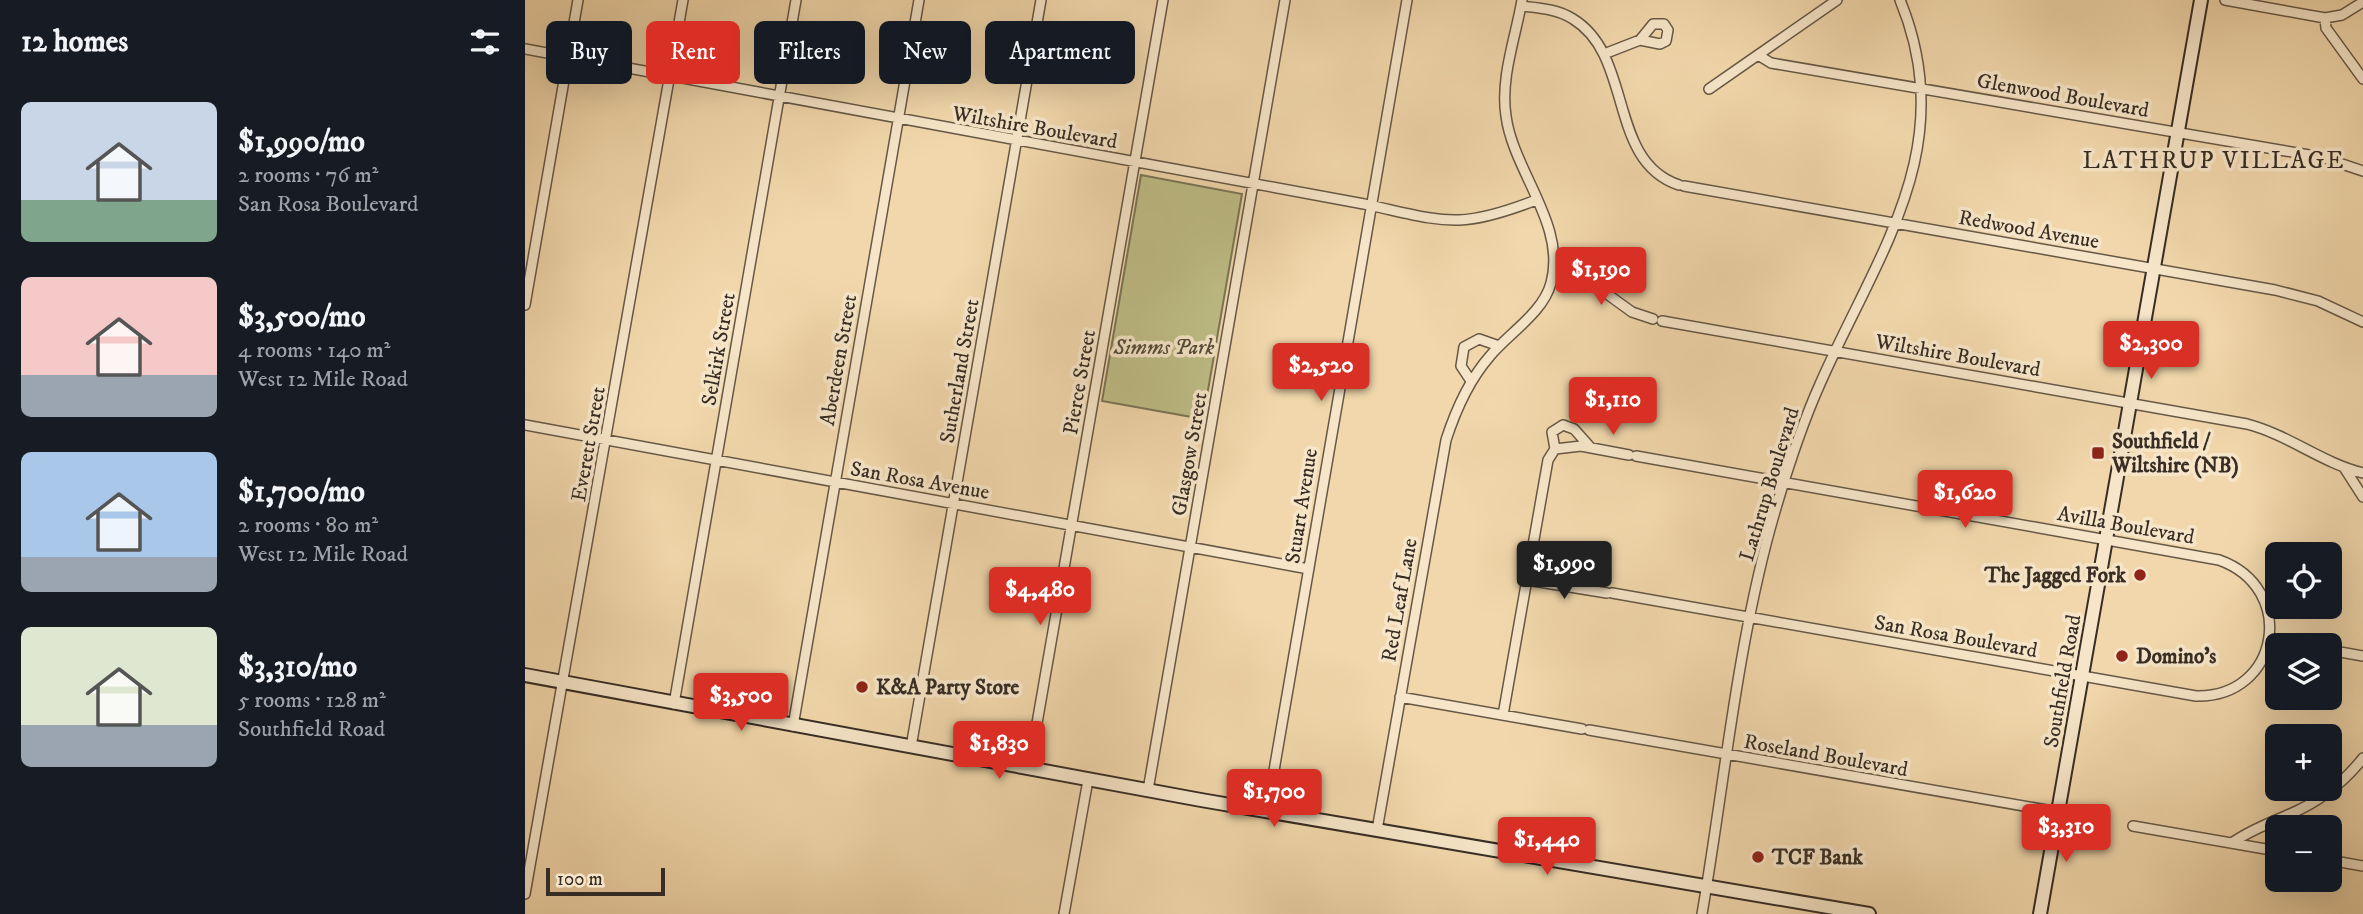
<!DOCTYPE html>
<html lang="en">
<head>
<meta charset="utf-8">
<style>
	:root { --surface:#171b24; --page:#242831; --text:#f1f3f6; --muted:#9ea1a6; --accent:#d93025 }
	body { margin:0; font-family:"IM FELL DW Pica",serif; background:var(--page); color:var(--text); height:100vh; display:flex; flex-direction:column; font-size:26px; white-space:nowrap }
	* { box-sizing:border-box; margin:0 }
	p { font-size:23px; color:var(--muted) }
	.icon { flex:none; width:38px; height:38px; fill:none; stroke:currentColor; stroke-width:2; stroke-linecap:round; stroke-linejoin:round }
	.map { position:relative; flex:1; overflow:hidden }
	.panel { display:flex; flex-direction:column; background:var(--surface); width:525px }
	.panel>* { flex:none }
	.hud { position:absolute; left:21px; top:21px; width:665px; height:63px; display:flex; gap:14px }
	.fabs { position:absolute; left:1740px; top:542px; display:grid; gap:14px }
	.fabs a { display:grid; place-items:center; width:77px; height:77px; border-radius:10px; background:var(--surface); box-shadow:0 7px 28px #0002; font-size:35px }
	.scale { position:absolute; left:21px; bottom:18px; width:119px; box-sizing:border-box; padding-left:7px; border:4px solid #372d24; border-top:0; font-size:19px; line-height:24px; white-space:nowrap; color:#372d24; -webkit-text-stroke:5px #f6e5c8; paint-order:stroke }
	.price { position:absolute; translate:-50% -60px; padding:0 16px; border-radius:7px; background:var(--accent); color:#fff; font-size:23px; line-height:46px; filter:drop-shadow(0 2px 4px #0008) }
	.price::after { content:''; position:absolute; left:50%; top:42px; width:21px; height:16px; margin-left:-10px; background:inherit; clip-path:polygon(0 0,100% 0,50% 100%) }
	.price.current { background:#222; color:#fff }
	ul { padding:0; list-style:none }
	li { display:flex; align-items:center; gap:21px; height:175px; padding:0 21px }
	li span { display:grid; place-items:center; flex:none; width:196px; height:140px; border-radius:10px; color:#555 }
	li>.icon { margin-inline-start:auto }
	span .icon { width:84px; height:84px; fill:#fffc; stroke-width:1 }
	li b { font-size:30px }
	h2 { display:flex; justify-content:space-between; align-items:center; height:84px; padding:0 21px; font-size:30px }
	.tag { padding:0 24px; border-radius:10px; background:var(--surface); box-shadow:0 7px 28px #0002; font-size:24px; line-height:63px }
	.tag.current { background:var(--accent); color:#fff }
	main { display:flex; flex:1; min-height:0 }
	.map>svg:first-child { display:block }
	.green { fill:#bebd86; stroke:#7a7555; stroke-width:2 }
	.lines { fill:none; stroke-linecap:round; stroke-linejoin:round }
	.street-casing { stroke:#665846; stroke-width:12 }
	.secondary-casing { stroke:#372d24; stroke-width:16 }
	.street { stroke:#f6e5c8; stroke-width:9 }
	.secondary { stroke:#f6e5c8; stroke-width:12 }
	.poi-dot { fill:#8f2418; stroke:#f6e5c8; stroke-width:2.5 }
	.labels { text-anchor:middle; stroke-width:7; stroke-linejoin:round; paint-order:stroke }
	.street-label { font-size:21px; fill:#372d24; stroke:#f6e5c8 }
	.park-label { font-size:21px; font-style:italic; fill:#524a38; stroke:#f6e5c8 }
	.poi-label { font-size:21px; font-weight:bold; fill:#372d24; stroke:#f6e5c8; text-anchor:start }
	.quarter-label { font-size:24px; letter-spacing:2px; fill:#372d24; stroke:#f6e5c8 }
</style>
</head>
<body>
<main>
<section class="panel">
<h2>12 homes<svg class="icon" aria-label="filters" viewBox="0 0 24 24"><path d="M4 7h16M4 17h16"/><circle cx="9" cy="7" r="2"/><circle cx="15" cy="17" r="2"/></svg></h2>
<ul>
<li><span style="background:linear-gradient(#c9d6e8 70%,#7fa58c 0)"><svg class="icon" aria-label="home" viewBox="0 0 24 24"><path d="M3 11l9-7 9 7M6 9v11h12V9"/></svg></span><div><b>$1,990/mo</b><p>2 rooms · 76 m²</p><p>San Rosa Boulevard</p></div></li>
<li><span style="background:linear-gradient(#f6c9c9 70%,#9aa5b1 0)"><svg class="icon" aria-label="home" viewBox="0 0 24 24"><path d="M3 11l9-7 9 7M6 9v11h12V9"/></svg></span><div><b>$3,500/mo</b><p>4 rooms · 140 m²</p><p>West 12 Mile Road</p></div></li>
<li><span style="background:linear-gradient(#a9c7e8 75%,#9aa5b1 0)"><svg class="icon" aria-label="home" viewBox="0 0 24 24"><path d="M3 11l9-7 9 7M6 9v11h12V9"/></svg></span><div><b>$1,700/mo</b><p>2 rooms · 80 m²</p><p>West 12 Mile Road</p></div></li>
<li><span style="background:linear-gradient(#dfe7d0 70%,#9aa5b1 0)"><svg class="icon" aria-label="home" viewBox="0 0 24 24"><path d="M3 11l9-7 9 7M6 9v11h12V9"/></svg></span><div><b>$3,310/mo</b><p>5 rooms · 128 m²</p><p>Southfield Road</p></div></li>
</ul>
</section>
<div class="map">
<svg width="1838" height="914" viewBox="0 0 1838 914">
	<rect width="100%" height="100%" fill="#f1d7ab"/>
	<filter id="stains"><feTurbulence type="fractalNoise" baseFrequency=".00286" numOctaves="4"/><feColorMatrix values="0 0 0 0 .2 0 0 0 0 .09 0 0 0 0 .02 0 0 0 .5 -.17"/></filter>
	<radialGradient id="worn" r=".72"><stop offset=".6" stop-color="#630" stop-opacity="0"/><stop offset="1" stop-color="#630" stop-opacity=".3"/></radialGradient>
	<path class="green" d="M616,175L717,194L678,419L577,401Z"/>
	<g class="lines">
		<defs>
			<path id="street" d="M1700,0L1800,18L1817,15L1838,2
				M996,6C1014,8 1033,9 1048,19C1109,56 1082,161 1154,185
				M1800,18L1801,28L1838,79
				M0,49L839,204C919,221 932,231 1011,200
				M1079,54L1115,40L1135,44L1141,41L1143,30L1139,24H1128L1115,40
				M1233,55L1246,63L1796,157L1838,171
				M1184,89L1312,0
				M1159,186L1750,290L1793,301L1838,322
				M1028,273L1071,286L1107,312L1128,319
				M0,305L53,0
				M1137,321L1722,424C1764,435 1797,463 1838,473
				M946,381L936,366L939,347L954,339L974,346
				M0,425L784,569
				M1030,449L1056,446L1104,455
				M1030,449L1027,432L1038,425L1049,429L1066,448
				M1820,469L1838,497
				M1002,580L1082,593
				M1087,593L1671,696C1755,698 1773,588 1694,560L1111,456
				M1745,639L1783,646
				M1804,650L1838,656
				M875,697L1057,729
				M149,704L271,0
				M978,715L1023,460L1030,449
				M268,726L394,0
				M1064,730L1533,812
				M386,747L516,0
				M504,769L638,0
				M623,790L760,0
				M742,811L882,0
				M1608,826L1752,851
				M852,830L921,440C931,409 944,380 965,356C984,333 1018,313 1026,283C1042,225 988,171 981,116C975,78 991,36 997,0
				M1707,843C1725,830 1745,823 1765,814C1793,802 1819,782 1838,758
				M1804,860L1838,866
				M0,894L158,0
				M539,914L563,780
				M1177,914C1199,786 1211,654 1245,529C1259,479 1274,431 1295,384C1352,254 1436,148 1375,0"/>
			<path id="secondary" d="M0,675L676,800L1344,914
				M1515,914L1676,0"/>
		</defs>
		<use href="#street" class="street-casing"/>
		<use href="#secondary" class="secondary-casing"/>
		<use href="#street" class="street"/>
		<use href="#secondary" class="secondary"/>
	</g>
	<g class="poi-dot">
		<rect x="1566" y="446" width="14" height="14" rx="3.5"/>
		<circle cx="1615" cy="575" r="7"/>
		<circle cx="1597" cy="656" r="7"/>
		<circle cx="337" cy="687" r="7"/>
		<circle cx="1233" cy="857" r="7"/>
	</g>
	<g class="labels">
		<g class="street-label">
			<text transform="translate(1538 95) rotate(10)" y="7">Glenwood Boulevard</text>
			<text transform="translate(510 127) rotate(10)" y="7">Wiltshire Boulevard</text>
			<text transform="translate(1504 229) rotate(10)" y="7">Redwood Avenue</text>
			<text transform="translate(193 349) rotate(-80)" y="7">Selkirk Street</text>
			<text transform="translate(1433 355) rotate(10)" y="7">Wiltshire Boulevard</text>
			<text transform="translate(313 360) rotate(-80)" y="7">Aberdeen Street</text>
			<text transform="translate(434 371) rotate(-80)" y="7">Sutherland Street</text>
			<text transform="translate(554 382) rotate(-80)" y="7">Pierce Street</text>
			<text transform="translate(63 444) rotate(-80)" y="7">Everett Street</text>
			<text transform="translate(664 454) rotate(-80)" y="7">Glasgow Street</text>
			<text transform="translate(395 480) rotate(10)" y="7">San Rosa Avenue</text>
			<text transform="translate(1244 484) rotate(-73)" y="7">Lathrup Boulevard</text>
			<text transform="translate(776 506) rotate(-81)" y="7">Stuart Avenue</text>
			<text transform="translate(1601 525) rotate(10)" y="7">Avilla Boulevard</text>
			<text transform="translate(874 600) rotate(-80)" y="7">Red Leaf Lane</text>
			<text transform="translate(1431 636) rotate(10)" y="7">San Rosa Boulevard</text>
			<text transform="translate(1537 681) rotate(-80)" y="7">Southfield Road</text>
			<text transform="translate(1301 755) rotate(10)" y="7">Roseland Boulevard</text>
		</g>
		<g class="park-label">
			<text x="639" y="354">Simms Park</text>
		</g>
		<g class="poi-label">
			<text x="1587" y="448">Southfield /<tspan x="1587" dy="24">Wiltshire (NB)</tspan></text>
			<text x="1601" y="582" text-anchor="end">The Jagged Fork</text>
			<text x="1611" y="663">Domino's</text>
			<text x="351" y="694">K&amp;A Party Store</text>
			<text x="1247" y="864">TCF Bank</text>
		</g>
		<g class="quarter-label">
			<text x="1689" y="168">LATHRUP VILLAGE</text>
		</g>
	</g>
	<rect width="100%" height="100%" filter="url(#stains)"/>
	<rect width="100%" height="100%" fill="url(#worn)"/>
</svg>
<div class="fabs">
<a><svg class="icon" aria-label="locate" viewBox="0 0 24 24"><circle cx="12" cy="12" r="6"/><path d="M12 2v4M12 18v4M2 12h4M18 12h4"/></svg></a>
<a><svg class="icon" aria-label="layers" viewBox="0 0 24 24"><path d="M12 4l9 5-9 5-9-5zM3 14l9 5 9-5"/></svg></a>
<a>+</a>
<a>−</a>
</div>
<div class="scale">100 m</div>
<b class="price" style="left:1076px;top:307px">$1,190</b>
<b class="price" style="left:1626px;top:381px">$2,300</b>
<b class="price" style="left:796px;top:403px">$2,520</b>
<b class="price" style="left:1088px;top:437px">$1,110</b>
<b class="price" style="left:1440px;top:530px">$1,620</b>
<b class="price current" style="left:1039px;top:601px">$1,990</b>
<b class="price" style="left:515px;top:627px">$4,480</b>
<b class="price" style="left:216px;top:733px">$3,500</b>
<b class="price" style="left:474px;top:781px">$1,830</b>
<b class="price" style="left:749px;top:829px">$1,700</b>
<b class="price" style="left:1541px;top:864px">$3,310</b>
<b class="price" style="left:1022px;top:877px">$1,440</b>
<div class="hud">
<a class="tag">Buy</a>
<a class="tag current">Rent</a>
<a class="tag">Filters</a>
<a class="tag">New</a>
<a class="tag">Apartment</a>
</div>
</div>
</main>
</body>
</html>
